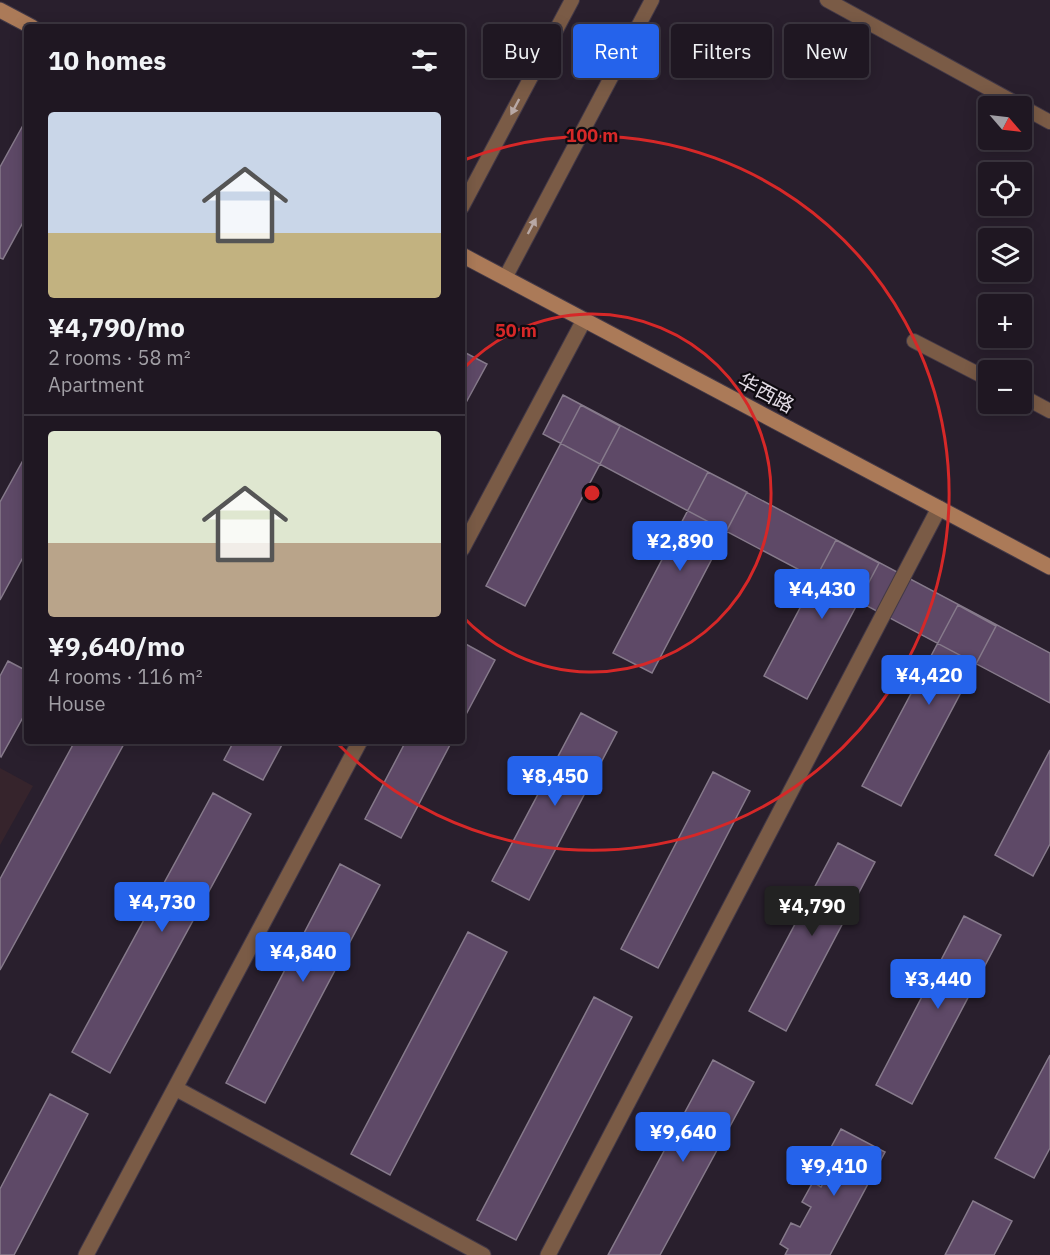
<!DOCTYPE html>
<html lang="en">
<head>
<meta charset="utf-8">
<style>
	:root { --surface:#1f1722; --page:#2c242f; --text:#f1f3f6; --muted:#a19fa5; --line:#3c3640; --accent:#2563eb }
	body { margin:0; font-family:"IBM Plex Sans","Noto Sans SC",sans-serif; background:var(--page); color:var(--text); height:100vh; display:flex; flex-direction:column; font-size:22px; white-space:nowrap }
	* { box-sizing:border-box; margin:0 }
	p { font-size:20px; color:var(--muted) }
	.icon { flex:none; width:33px; height:33px; fill:none; stroke:currentColor; stroke-width:2; stroke-linecap:round; stroke-linejoin:round }
	.map { position:relative; flex:1; overflow:hidden }
	.sheet { position:absolute; left:24px; top:24px; width:441px; height:720px; display:flex; flex-direction:column; background:var(--surface); border-radius:6px; box-shadow:0 3px 15px #0003,0 0 0 2px var(--line) }
	.sheet>* { flex:none }
	.top-card { position:absolute; left:483px; top:24px; width:477px; height:54px; display:flex; gap:12px }
	.needle { width:39px; rotate:118deg }
	.controls { position:absolute; left:978px; top:96px; display:grid; gap:12px }
	.controls a { display:grid; place-items:center; width:54px; height:54px; border-radius:6px; background:var(--surface); box-shadow:0 3px 15px #0003,0 0 0 2px var(--line); font-size:30px }
	.price { position:absolute; translate:-50% -51px; padding:0 14px; border-radius:6px; background:var(--accent); color:#fff; font-size:20px; line-height:39px; filter:drop-shadow(0 2px 3px #0008) }
	.price::after { content:''; position:absolute; left:50%; top:36px; width:18px; height:14px; margin-left:-9px; background:inherit; clip-path:polygon(0 0,100% 0,50% 100%) }
	.price.current { background:#222; color:#fff }
	ul { padding:0; list-style:none }
	li { display:grid; align-content:center; gap:12px; height:318px; padding:0 24px }
	li+li { border-top:2px solid var(--line) }
	li span { display:grid; place-items:center; height:186px; border-radius:6px; color:#555 }
	li>.icon { margin-inline-start:auto }
	span .icon { width:108px; height:108px; fill:#fffc; stroke-width:1 }
	li b { font-size:26px }
	h2 { display:flex; justify-content:space-between; align-items:center; height:72px; padding:0 24px; font-size:26px }
	.tag { padding:0 21px; border-radius:6px; background:var(--surface); box-shadow:0 3px 15px #0003,0 0 0 2px var(--line); font-size:21px; line-height:54px }
	.tag.current { background:var(--accent); color:#fff }
	.map>svg:first-child { display:block }
	.education { fill:#36242c }
	.building { fill:#5e4967; stroke:#867a8b; stroke-width:1.5 }
	.lines { fill:none; stroke-linecap:round; stroke-linejoin:round }
	.lane-casing { stroke:#433947; stroke-width:16 }
	.street-casing { stroke:#433947; stroke-width:17 }
	.secondary-casing { stroke:#433947; stroke-width:17 }
	.lane { stroke:#7a5b46; stroke-width:14 }
	.street { stroke:#7a5b46; stroke-width:15 }
	.secondary { stroke:#ab7a58; stroke-width:15 }
	.oneway { fill:#b8a8a5 }
	.ring { fill:none; stroke:#d62828; stroke-width:3 }
	.labels { text-anchor:middle; stroke-width:4.5; stroke-linejoin:round; paint-order:stroke }
	.street-label { font-size:20px; fill:#e2dbe5; stroke:#0f0b11 }
	.centre { fill:#d62828; stroke:#0f0b11; stroke-width:3 }
	.ring-label { font-size:18px; text-anchor:middle; font-weight:bold; fill:#d62828; stroke:#0f0b11; stroke-width:4.5; stroke-linejoin:round; paint-order:stroke }
</style>
</head>
<body>
<div class="map">
<svg width="1050" height="1255" viewBox="0 0 1050 1255">
	<rect width="100%" height="100%" fill="#291f2d"/>
	<path class="education" d="M0,768L33,786L0,845Z"/>
	<path class="building" d="M27,118V215L3,259L0,258V167Z
		M462,351L487,364L462,410Z
		M563,395L1050,653V703L543,434Z
		M581,405L620,426L525,606L486,586Z
		M27,453V550L0,600V502Z
		M708,472L747,492L652,673L613,653Z
		M836,540L879,563L807,699L764,676Z
		M958,605L996,626L901,806L862,786Z
		M462,642L495,660L462,722Z
		M8,661L27,671V710L1,757L0,756V676Z
		M581,713L617,732L529,900L492,881Z
		M75,741L125,742L0,970V879Z
		M234,741H284L263,780L224,760Z
		M406,741H452L401,838L365,819Z
		M1050,750V844L1033,876L995,855Z
		M713,772L750,791L658,968L621,949Z
		M213,793L251,814L110,1073L72,1052Z
		M838,843L875,862L786,1031L749,1011Z
		M340,864L380,885L265,1103L226,1083Z
		M964,916L1001,935L912,1104L876,1085Z
		M468,932L507,952L390,1175L351,1154Z
		M594,997L632,1017L516,1240L477,1220Z
		M1050,1055V1148L1034,1178L995,1158Z
		M713,1060L754,1082L660,1255H608Z
		M50,1094L88,1114L14,1255H0V1189Z
		M841,1129L885,1152L830,1255H785L788,1249L780,1244L791,1223L800,1227L811,1207L802,1202L813,1182L821,1187L832,1167L823,1162Z
		M973,1201L1012,1221L994,1255H945Z"/>
	<g class="lines">
		<defs>
			<path id="lane" d="M827,0L1050,122
				M462,207L572,0
				M505,278L652,0
				M914,341L988,379
				M1022,396L1050,411"/>
			<path id="street" d="M462,549L584,320
				M175,1088L483,1255
				M86,1255L360,741
				M548,1255L939,508"/>
			<path id="secondary" d="M0,10L32,27
				M462,255L1050,567"/>
		</defs>
		<use href="#lane" class="lane-casing"/>
		<use href="#street" class="street-casing"/>
		<use href="#secondary" class="secondary-casing"/>
		<use href="#lane" class="lane"/>
		<use href="#street" class="street"/>
		<use href="#secondary" class="secondary"/>
	</g>
	<defs><path id="oneway-solid" d="M-6-.8H1V-3.2L6.5 0L1 3.2V.8H-6Z" transform="scale(1.5)"/></defs>
	<g class="oneway">
		<use href="#oneway-solid" transform="translate(515 107) rotate(118)"/>
		<use href="#oneway-solid" transform="translate(532 226) rotate(-62)"/>
	</g>
	<g class="ring">
		<path d="M462 370A179 179 0 1 1 462 616"/>
		<path d="M464 160A357 357 0 1 1 337 743"/>
	</g>
	<g class="labels">
		<g class="street-label">
			<text transform="translate(766 393) rotate(28)" y="7">华西路</text>
		</g>
	</g>
	<circle cx="592" cy="493" r="9" class="centre"/>
	<g class="ring-label">
		<text x="592" y="142">100 m</text>
		<text x="516" y="337">50 m</text>
	</g>
</svg>
<div class="controls">
<a><svg class="needle" viewBox="-14 -14 28 28"><path d="M0-13l5 13h-10z" fill="#e53935"/><path d="M0 13l5-13h-10z" fill="#a19fa5"/></svg></a>
<a><svg class="icon" aria-label="locate" viewBox="0 0 24 24"><circle cx="12" cy="12" r="6"/><path d="M12 2v4M12 18v4M2 12h4M18 12h4"/></svg></a>
<a><svg class="icon" aria-label="layers" viewBox="0 0 24 24"><path d="M12 4l9 5-9 5-9-5zM3 14l9 5 9-5"/></svg></a>
<a>+</a>
<a>−</a>
</div>
<b class="price" style="left:680px;top:572px">¥2,890</b>
<b class="price" style="left:822px;top:620px">¥4,430</b>
<b class="price" style="left:929px;top:706px">¥4,420</b>
<b class="price" style="left:555px;top:807px">¥8,450</b>
<b class="price" style="left:162px;top:933px">¥4,730</b>
<b class="price current" style="left:812px;top:937px">¥4,790</b>
<b class="price" style="left:303px;top:983px">¥4,840</b>
<b class="price" style="left:938px;top:1010px">¥3,440</b>
<b class="price" style="left:683px;top:1163px">¥9,640</b>
<b class="price" style="left:834px;top:1197px">¥9,410</b>
<div class="top-card">
<a class="tag">Buy</a>
<a class="tag current">Rent</a>
<a class="tag">Filters</a>
<a class="tag">New</a>
</div>
<section class="sheet">
<h2>10 homes<svg class="icon" aria-label="filters" viewBox="0 0 24 24"><path d="M4 7h16M4 17h16"/><circle cx="9" cy="7" r="2"/><circle cx="15" cy="17" r="2"/></svg></h2>
<ul>
<li><span style="background:linear-gradient(#c9d6e8 65%,#c2b280 0)"><svg class="icon" aria-label="home" viewBox="0 0 24 24"><path d="M3 11l9-7 9 7M6 9v11h12V9"/></svg></span><div><b>¥4,790/mo</b><p>2 rooms · 58 m²</p><p>Apartment</p></div></li>
<li><span style="background:linear-gradient(#dfe7d0 60%,#b9a48a 0)"><svg class="icon" aria-label="home" viewBox="0 0 24 24"><path d="M3 11l9-7 9 7M6 9v11h12V9"/></svg></span><div><b>¥9,640/mo</b><p>4 rooms · 116 m²</p><p>House</p></div></li>
</ul>
</section>
</div>
</body>
</html>
